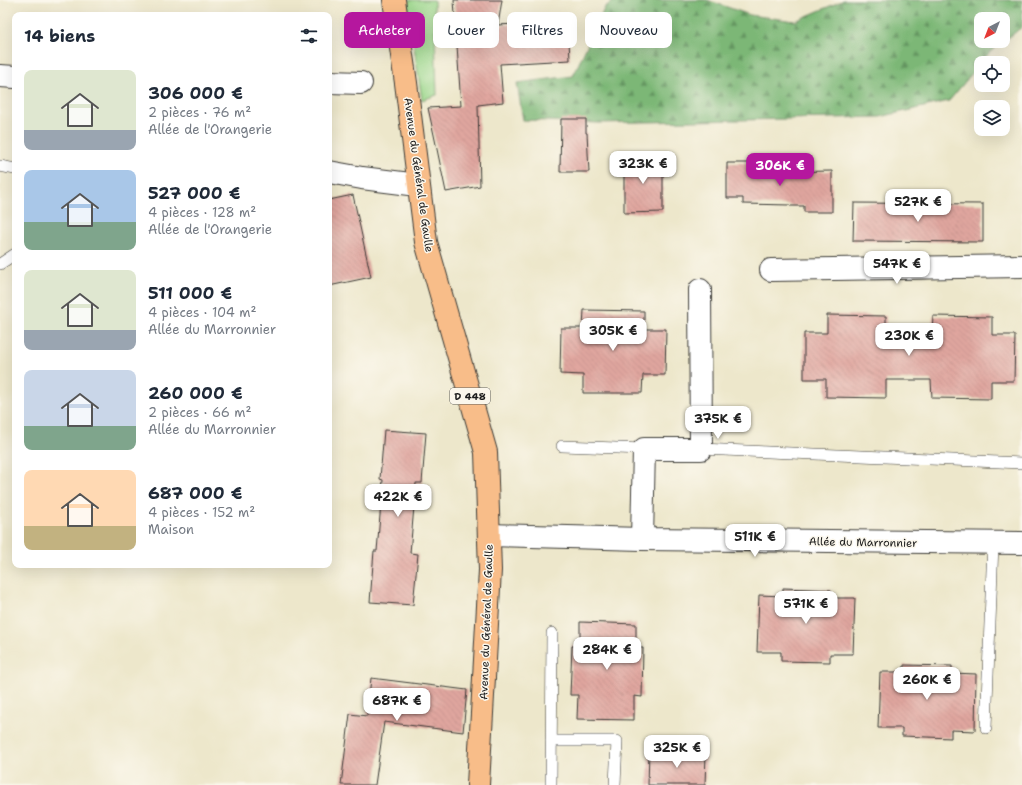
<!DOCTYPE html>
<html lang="fr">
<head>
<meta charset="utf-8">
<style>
	:root { --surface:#fff; --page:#f2f2f3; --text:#1f2937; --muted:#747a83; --accent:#b5179e }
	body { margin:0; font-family:"Shantell Sans",sans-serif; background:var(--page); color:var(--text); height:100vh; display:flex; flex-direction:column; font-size:15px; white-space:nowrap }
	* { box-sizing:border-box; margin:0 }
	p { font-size:13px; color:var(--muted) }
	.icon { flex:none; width:22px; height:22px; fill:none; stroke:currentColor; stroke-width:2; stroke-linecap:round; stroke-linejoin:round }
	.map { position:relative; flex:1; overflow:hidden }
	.side { position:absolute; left:12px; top:12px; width:320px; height:556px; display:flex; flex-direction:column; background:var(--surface); border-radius:8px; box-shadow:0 4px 16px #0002 }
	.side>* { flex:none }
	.top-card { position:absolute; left:344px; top:12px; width:380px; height:36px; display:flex; gap:8px }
	.needle { width:26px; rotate:222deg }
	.buttons { position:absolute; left:974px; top:12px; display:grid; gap:8px }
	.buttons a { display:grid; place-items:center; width:36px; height:36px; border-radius:8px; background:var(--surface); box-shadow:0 4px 16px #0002; font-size:20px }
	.price { position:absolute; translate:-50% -34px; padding:0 9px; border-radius:8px; background:#fff; color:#222; font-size:13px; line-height:26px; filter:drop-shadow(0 1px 2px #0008) }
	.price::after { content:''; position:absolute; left:50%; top:24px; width:12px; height:9px; margin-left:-6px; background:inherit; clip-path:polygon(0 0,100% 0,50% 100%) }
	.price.current { background:var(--accent); color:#fff }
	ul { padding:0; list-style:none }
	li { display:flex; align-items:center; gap:12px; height:100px; padding:0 12px }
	li span { display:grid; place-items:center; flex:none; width:112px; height:80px; border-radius:8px; color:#555 }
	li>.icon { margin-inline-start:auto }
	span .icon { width:48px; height:48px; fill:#fffc; stroke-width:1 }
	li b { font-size:17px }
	h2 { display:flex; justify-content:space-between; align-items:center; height:48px; padding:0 12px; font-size:17px }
	.tag { padding:0 14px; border-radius:8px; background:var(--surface); box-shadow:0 4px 16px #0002; font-size:14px; line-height:36px }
	.tag.current { background:var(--accent); color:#fff }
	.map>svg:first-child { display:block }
	.green { fill:#9ad68a; stroke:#5b7953 }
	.forest { fill:url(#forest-firs); stroke:#4c6a49; fill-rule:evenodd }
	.building { fill:url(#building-back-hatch) }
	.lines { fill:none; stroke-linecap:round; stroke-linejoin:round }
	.lane-casing { stroke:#3b3a36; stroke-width:12 }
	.street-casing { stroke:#3b3a36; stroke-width:24 }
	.primary-casing { stroke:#3b3a36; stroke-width:24 }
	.lane { stroke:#fff; stroke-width:11 }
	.street { stroke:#fff; stroke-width:22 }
	.primary { stroke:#f8bd89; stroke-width:22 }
	.labels { text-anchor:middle; stroke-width:3; stroke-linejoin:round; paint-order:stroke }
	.shield { fill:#fbf7ec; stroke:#5f5e5a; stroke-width:1 }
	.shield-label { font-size:10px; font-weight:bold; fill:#1c1c1c }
	.street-label { font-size:11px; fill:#1c1c1c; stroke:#fbf7ec }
</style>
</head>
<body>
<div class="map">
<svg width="1022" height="785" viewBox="0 0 1022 785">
	<defs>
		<pattern id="forest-firs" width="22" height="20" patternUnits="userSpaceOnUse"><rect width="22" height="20" fill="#7bb776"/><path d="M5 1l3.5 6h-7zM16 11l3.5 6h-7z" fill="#649460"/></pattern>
		<pattern id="building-back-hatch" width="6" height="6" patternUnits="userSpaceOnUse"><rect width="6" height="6" fill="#e0a69f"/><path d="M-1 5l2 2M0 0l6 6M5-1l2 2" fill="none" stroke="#c08e88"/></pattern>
	</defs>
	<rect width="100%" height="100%" fill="#fbf7ec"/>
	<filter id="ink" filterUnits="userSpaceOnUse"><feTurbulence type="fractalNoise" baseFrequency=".025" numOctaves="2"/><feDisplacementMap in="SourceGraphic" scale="8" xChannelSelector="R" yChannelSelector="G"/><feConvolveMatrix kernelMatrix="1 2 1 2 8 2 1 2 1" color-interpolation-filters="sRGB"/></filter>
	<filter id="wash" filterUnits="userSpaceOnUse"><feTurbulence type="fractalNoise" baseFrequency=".012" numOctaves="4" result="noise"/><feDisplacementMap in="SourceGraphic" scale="16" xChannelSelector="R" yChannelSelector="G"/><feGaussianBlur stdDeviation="0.9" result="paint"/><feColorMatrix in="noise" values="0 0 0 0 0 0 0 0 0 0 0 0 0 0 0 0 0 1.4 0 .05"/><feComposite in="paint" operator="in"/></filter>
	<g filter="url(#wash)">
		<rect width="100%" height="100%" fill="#ede7cb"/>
		<path class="green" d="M407,0H434L437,95L422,100Z"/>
		<path class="forest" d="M615,0H707L750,15L795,21L844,0H1022V27L990,52L949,101L880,117L599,123L523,120L517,83L573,76L605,7ZM981,19H1003V41H981Z"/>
		<g id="blocks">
			<path class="building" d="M454,0H502L498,25L568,21L570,60L500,64L503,102L478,105L480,186L446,192L434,135L428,108L461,106Z
				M561,119H586V133H587L589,172H560Z
				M624,158H663V212L624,213Z
				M727,163H770V172L832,171V212H804V206H790V205L743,204V198H727Z
				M353,195L371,277L329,286V200Z
				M854,203L983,204V242L853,241Z
				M584,310L644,311V329H666L665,375H643L642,393H583V375L560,374L561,328H583Z
				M827,315L886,316V334H932L933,316L992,317V335H1015L1014,381H991V399L932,398L931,380H886V398L826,397V379H804V333H827Z
				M384,430L426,433L422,483H416L410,553L418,554L413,605L370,602L374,551H377L383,480L380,479Z
				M783,588L831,590V598H855L853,654H830V662L781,661V652H757L759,595L783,596Z
				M580,622L636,624V648H643L642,697L634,696V720L577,719L578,695H570L572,646H580Z
				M904,665L952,666V673L976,674L975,731L951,730V738L902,736V728H878L880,672H904Z
				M371,678L467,690L463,732L384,722L375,785H341L350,714L367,716Z
				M649,752L706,753L705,785H648Z"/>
		</g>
	</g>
	<g filter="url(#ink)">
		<use href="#blocks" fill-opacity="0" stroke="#3b3a36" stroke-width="1"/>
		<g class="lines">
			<defs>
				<path id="lane" d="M0,166L15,169
					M0,264L15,254
					M562,446L644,449
					M701,449L1022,463
					M986,728L993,543
					M551,741H617L615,785
					M551,785L552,633"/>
				<path id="street" d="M0,76L15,77
					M329,82L361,83
					M329,172L362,178L418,185
					M771,270L1022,266
					M489,535L642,539L1022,543
					M642,539L644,449H701L700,290"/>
				<path id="primary" d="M394,0L406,83L426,242L486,452L490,570L478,785"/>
			</defs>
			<use href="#lane" class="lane-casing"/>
			<use href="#street" class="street-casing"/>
			<use href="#primary" class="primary-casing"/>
			<use href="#lane" class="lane"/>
			<use href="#street" class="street"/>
			<use href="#primary" class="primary"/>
		</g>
	</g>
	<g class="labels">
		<rect class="shield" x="450" y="388" width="40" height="16" rx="3"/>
		<g class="shield-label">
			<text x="470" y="400">D 448</text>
		</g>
		<g class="street-label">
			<text transform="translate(419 175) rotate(82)" y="4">Avenue du Général de Gaulle</text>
			<text transform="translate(863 542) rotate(1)" y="4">Allée du Marronnier</text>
			<text transform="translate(486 622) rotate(-88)" y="4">Avenue du Général de Gaulle</text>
		</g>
	</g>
</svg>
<div class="buttons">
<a><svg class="needle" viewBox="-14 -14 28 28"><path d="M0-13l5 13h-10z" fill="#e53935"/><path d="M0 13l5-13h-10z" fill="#747a83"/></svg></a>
<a><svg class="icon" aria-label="locate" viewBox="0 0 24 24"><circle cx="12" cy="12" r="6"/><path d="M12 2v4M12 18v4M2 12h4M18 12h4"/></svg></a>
<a><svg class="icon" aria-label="layers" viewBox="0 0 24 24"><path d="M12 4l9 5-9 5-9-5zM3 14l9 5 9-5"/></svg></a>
</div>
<b class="price" style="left:643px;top:185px">323K €</b>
<b class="price current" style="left:780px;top:187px">306K €</b>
<b class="price" style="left:918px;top:223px">527K €</b>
<b class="price" style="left:897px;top:285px">547K €</b>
<b class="price" style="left:613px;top:352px">305K €</b>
<b class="price" style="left:909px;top:357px">230K €</b>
<b class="price" style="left:718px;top:440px">375K €</b>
<b class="price" style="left:398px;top:518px">422K €</b>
<b class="price" style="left:755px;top:558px">511K €</b>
<b class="price" style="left:806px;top:625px">571K €</b>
<b class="price" style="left:607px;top:671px">284K €</b>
<b class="price" style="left:927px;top:701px">260K €</b>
<b class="price" style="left:397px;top:722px">687K €</b>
<b class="price" style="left:677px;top:769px">325K €</b>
<div class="top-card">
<a class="tag current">Acheter</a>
<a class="tag">Louer</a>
<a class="tag">Filtres</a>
<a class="tag">Nouveau</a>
</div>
<section class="side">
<h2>14 biens<svg class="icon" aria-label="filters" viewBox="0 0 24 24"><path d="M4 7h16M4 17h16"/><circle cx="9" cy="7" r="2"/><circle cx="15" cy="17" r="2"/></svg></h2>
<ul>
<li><span style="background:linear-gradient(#dfe7d0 75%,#9aa5b1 0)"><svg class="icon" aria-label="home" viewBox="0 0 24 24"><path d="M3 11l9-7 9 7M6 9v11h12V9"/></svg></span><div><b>306 000 €</b><p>2 pièces · 76 m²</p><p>Allée de l'Orangerie</p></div></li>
<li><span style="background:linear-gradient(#a9c7e8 65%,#7fa58c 0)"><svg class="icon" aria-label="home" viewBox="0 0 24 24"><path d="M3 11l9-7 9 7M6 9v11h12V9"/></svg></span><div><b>527 000 €</b><p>4 pièces · 128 m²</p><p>Allée de l'Orangerie</p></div></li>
<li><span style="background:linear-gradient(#dfe7d0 75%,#9aa5b1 0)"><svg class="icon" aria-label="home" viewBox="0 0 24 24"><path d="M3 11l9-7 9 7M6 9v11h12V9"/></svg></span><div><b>511 000 €</b><p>4 pièces · 104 m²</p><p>Allée du Marronnier</p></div></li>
<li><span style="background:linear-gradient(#c9d6e8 70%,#7fa58c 0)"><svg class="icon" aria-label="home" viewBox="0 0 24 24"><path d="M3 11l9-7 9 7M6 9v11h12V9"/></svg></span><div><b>260 000 €</b><p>2 pièces · 66 m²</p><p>Allée du Marronnier</p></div></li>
<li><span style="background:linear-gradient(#ffd9b3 70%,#c2b280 0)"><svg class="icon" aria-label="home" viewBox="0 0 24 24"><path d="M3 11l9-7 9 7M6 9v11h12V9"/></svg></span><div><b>687 000 €</b><p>4 pièces · 152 m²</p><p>Maison</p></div></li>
</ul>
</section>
</div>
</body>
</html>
